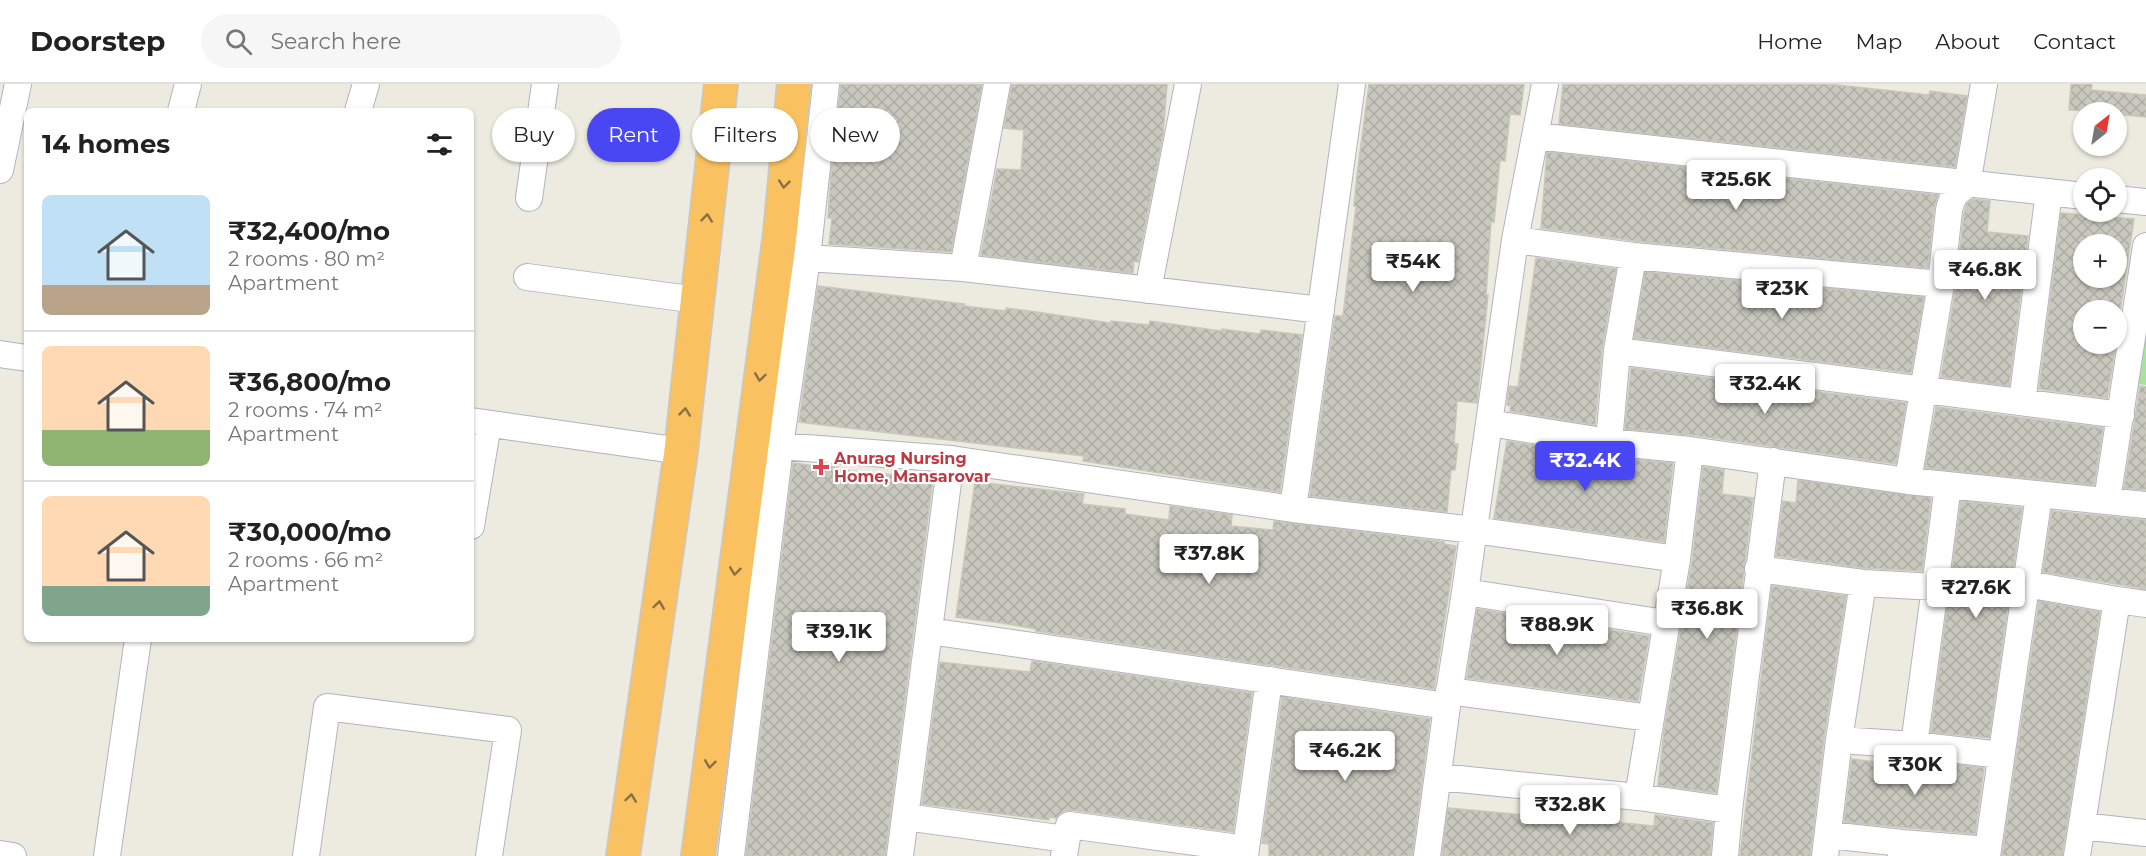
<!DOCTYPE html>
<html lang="en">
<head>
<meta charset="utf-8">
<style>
	:root { --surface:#fff; --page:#f6f6f6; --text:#222; --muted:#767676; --line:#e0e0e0; --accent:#4946f4 }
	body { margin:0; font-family:Montserrat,sans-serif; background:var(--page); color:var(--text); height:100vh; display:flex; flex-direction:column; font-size:22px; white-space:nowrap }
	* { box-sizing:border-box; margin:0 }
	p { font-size:20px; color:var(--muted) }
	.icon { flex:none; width:33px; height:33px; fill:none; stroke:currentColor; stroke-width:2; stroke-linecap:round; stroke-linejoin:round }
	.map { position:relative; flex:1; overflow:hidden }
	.sheet { position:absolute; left:24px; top:24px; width:450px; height:534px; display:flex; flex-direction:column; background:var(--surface); border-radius:9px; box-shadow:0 2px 4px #0004 }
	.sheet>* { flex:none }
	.banner { position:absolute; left:492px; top:24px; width:570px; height:54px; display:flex; gap:12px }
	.needle { width:39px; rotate:31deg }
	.controls { position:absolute; left:2073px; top:18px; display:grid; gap:12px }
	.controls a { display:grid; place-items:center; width:54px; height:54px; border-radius:50%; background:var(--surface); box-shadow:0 2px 4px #0004; font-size:30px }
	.price { position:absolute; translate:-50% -51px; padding:0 14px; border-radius:6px; background:#fff; color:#222; font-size:20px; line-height:39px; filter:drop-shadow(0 2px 3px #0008) }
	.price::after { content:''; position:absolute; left:50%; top:36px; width:18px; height:14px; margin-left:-9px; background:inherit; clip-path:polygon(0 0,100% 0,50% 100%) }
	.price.current { background:var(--accent); color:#fff }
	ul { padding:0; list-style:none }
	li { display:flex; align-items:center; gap:18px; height:150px; padding:0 18px }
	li+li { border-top:2px solid var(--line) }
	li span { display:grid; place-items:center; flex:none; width:168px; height:120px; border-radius:9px; color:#555 }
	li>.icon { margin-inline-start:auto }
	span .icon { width:72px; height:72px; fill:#fffc; stroke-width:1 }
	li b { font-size:26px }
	h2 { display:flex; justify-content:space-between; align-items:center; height:72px; padding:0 18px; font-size:26px }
	.chip { padding:0 21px; border-radius:27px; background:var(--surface); box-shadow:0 2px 4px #0004; font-size:21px; line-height:54px }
	.chip.current { background:var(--accent); color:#fff }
	header { display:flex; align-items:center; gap:36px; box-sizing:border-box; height:84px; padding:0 30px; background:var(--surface); border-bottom:2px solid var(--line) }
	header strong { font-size:28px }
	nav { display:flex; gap:33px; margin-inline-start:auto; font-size:21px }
	.search { width:420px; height:54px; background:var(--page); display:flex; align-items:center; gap:15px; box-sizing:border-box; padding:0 21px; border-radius:33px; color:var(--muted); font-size:22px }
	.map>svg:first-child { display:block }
	.park { fill:#a8e29e }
	.building { fill:url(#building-cross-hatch); stroke:#c9c7b9; stroke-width:1.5; fill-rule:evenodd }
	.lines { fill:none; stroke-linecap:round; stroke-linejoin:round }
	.minor-casing { stroke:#b3b3bf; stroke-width:28 }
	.highway-casing { stroke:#c8c8c8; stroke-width:36 }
	.minor { stroke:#fff; stroke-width:26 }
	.highway { stroke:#f9c15f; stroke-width:33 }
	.oneway { stroke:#897044 }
	.health-dot { fill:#e0444e; stroke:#fff; stroke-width:2 }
	.labels { text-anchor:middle; stroke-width:4.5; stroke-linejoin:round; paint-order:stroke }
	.health-label { font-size:16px; font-weight:bold; fill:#be3a42; stroke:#fff; text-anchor:start }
</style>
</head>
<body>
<header>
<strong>Doorstep</strong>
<div class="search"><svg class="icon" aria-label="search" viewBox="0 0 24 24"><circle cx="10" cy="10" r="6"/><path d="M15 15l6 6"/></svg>Search here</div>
<nav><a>Home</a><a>Map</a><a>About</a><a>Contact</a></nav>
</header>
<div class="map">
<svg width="2146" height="772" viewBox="0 0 2146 772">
	<defs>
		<pattern id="building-cross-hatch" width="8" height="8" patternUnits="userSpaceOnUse" patternTransform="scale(1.5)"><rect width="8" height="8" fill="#c9c8be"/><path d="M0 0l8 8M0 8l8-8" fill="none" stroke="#adaca4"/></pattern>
	</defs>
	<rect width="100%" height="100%" fill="#edeae0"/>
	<path class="park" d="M2146,181V301L2125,299Z"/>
	<path class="building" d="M841,0H982L951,168L829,160L832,134H828L831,90Z
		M1012,0H1167L1163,51L1138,178L1134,177L1133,189L981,171L997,85L1021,86L1024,46L1004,44Z
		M1369,0H1524L1520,31L1510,30L1505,77L1500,76L1494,138H1491L1486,211H1488L1477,319L1457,317L1454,360H1458L1455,386H1451L1447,428L1310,412L1335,232H1343L1356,122H1354L1357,91Z
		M1563,0H1828L1929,11L1930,7L1967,12L1955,83L1559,40Z
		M2071,0H2092L2091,6L2146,11V33L2116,30V28L2069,26Z
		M1547,68L1938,111L1934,124L1928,184L1635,157L1541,144Z
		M1973,115L1990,117L1987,148L2028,152L2009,302L1941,293L1956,202L1964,129L1967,120Z
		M2061,129L2134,135L2116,255V226H2084V260H2116L2107,314L2039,305ZM2084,160H2116V194H2084Z
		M1536,174L1616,185L1602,265L1595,341L1510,327L1511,322L1507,321L1509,302L1518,303Z
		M1645,188L1924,213L1911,289L1634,254Z
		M818,202L965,220L964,222L1006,227V224L1037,228L1110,239L1111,237L1149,241L1150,237L1221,247L1222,245L1260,250L1261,246L1302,251L1280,408L1083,377L1084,372L799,338Z
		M1631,284L1906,319L1896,380L1692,351L1625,345Z
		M2140,302L2146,303V406L2124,404Z
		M1936,323L2103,344L2094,401L1925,384Z
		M1507,357L1607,373L1673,379L1664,458L1494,434Z
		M793,379L816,382L817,380L838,383V386L933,394L885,772H746Z
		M1703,383L1724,386L1722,410L1753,414L1716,709L1658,701L1664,647L1692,477Z
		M1798,396L1931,414L1922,487L1864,484L1776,472L1783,417L1796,419Z
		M975,398L1084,410L1082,420L1125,425V430L1169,436L1170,422L1232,431L1231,442L1273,446L1274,437L1444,458V460L1456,462L1434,605L1036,547V545L1002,539L956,533Z
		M1961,417L2022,424L1989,654L1931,648Z
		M2052,427L2146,436V505L2043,488Z
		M1772,502L1846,512L1824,654L1810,772H1740Z
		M2039,517L2100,528L2062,772H2002Z
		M1477,525L1649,552L1638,617L1467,594Z
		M1032,577L1252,609L1233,748L1071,726L1063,727L1056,734L1049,733V736L922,720L940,578L1030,588Z
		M1282,613L1430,635L1412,772H1269V760L1262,759Z
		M1852,675L1915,683L1916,676L1984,684L1975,750L1844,738Z
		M1448,724L1524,731V725L1548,727L1583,733V735L1654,742L1655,731L1713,739L1710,772H1442Z"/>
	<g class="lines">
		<defs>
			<path id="minor" d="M181,27L188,0
				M358,27L366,0
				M1535,52L2084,112
				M0,86L18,0
				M529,114L545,0
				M2116,115L2146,118
				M1515,156L1633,172L1941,200
				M807,174L963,184L1321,226
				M963,184L997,0
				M527,193L697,216
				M1148,206L1188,0
				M1617,267L2121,331
				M0,270L27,274
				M2022,318L2049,108
				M471,337L681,367
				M1489,339L1609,358L1690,366L1908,397L2146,421
				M1609,358L1617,267L1633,172
				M780,362L951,375L1293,425L1474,446L1677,475
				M1908,397L1941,200L1949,126C1952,113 1956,108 1967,101L1984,0
				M2107,416L2146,162
				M1293,425L1352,0
				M471,442L488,340
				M1758,485L1863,499L1935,503L1948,401
				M2026,500L2117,516
				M1465,508L1665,539
				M929,547L1447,622
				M1449,607L1650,634
				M1839,656L1914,661L1935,503
				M1914,661L2001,671
				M1439,693L1638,713L1729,726
				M1638,713L1677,475L1690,366
				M905,733L1066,755
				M2082,742L2146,749
				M1829,751L1902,759L1901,772
				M1902,759L1988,766
				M0,770L13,772
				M107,772L138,555
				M306,772L327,623L508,646L489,772
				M731,772L780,362L807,174L826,0
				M900,772L951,375
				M1064,772L1069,741L1246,765
				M1245,772L1269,596
				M1427,772L1447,622L1465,508L1515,156L1545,0
				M1725,772L1729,726L1773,377
				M1825,772L1839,656L1863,499
				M1987,772L2039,411
				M2077,772L2117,516L2146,520"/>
			<path id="highway" d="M623,772L681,367L721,0
				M698,772L780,149L794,0"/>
		</defs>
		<use href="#minor" class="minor-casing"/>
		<use href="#highway" class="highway-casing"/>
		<use href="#minor" class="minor"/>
		<use href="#highway" class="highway"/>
	</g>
	<defs><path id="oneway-chevron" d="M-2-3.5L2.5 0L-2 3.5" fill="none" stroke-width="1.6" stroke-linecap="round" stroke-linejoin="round" transform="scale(1.5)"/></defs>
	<g class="oneway">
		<use href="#oneway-chevron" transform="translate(784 100) rotate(96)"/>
		<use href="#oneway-chevron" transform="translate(707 134) rotate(-84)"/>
		<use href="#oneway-chevron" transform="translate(760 293) rotate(98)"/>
		<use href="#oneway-chevron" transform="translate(685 328) rotate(-84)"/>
		<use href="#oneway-chevron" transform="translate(735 487) rotate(97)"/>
		<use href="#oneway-chevron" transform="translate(659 521) rotate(-82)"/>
		<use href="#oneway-chevron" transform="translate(710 680) rotate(97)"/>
		<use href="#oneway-chevron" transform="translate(631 714) rotate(-82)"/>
	</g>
	<path class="health-dot" d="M818 374h6v6h6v6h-6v6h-6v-6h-6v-6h6z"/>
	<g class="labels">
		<g class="health-label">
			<text x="834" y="380">Anurag Nursing<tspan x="834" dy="18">Home, Mansarovar</tspan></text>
		</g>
	</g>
</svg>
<div class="controls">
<a><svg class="needle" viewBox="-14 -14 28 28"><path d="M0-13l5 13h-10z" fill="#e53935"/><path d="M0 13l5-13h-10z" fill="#767676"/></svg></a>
<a><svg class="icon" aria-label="locate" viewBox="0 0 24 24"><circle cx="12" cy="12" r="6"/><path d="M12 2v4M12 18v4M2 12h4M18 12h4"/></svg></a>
<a>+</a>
<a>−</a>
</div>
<b class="price" style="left:1736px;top:127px">₹25.6K</b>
<b class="price" style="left:1413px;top:209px">₹54K</b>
<b class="price" style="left:1985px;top:217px">₹46.8K</b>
<b class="price" style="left:1782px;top:236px">₹23K</b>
<b class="price" style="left:1765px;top:331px">₹32.4K</b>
<b class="price current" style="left:1585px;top:408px">₹32.4K</b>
<b class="price" style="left:1209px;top:501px">₹37.8K</b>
<b class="price" style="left:1976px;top:535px">₹27.6K</b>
<b class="price" style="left:1707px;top:556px">₹36.8K</b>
<b class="price" style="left:1557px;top:572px">₹88.9K</b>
<b class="price" style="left:839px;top:579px">₹39.1K</b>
<b class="price" style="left:1345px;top:698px">₹46.2K</b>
<b class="price" style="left:1915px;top:712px">₹30K</b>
<b class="price" style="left:1570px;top:752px">₹32.8K</b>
<div class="banner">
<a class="chip">Buy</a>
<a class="chip current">Rent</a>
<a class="chip">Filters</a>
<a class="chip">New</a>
</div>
<section class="sheet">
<h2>14 homes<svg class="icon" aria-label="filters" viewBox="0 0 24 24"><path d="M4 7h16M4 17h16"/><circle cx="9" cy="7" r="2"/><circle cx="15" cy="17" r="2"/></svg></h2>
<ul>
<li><span style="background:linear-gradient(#bfe0f5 75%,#b9a48a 0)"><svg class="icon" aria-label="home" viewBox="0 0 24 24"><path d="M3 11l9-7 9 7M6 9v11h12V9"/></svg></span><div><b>₹32,400/mo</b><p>2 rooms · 80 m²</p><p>Apartment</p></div></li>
<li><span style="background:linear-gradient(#ffd9b3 70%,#8fb573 0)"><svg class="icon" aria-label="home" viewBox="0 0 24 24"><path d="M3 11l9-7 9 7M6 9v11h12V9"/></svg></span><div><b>₹36,800/mo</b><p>2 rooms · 74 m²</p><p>Apartment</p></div></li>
<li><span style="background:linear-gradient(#ffd9b3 75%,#7fa58c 0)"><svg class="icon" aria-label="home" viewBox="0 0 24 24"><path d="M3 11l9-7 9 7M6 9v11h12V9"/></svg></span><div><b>₹30,000/mo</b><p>2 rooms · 66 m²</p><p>Apartment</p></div></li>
</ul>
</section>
</div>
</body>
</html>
